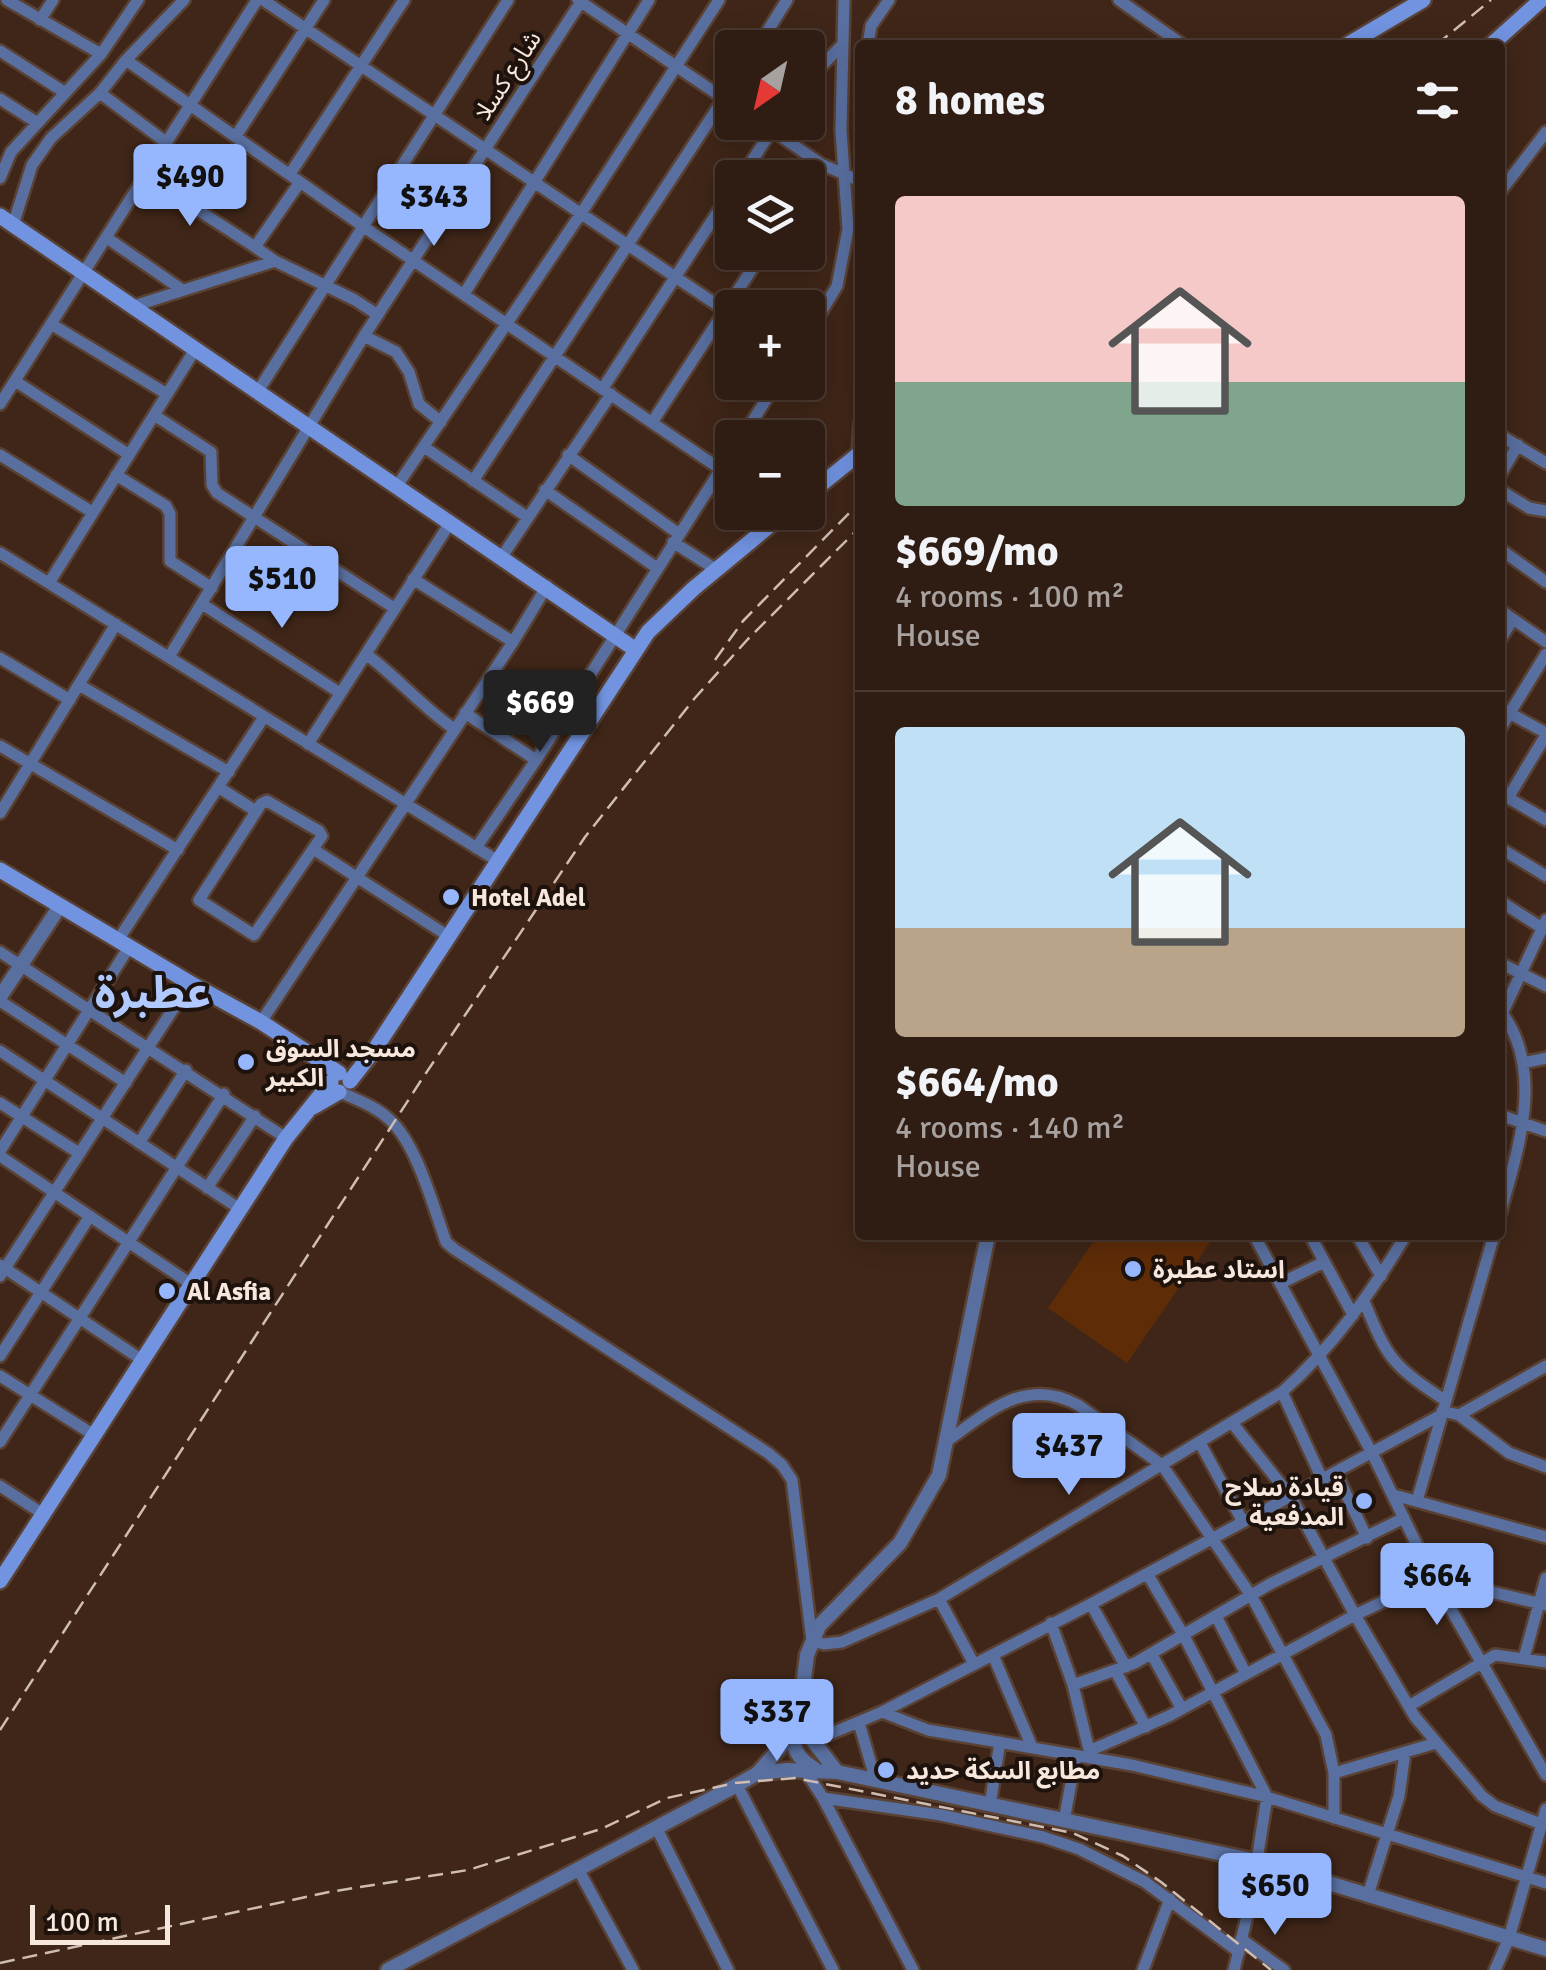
<!DOCTYPE html>
<html lang="en">
<head>
<meta charset="utf-8">
<style>
	:root { --surface:#2f1c12; --page:#3b2920; --text:#f1f3f6; --muted:#a7a19f; --line:#4a3a32; --accent:#96b6fd }
	body { margin:0; font-family:Signika,"Noto Sans Arabic",sans-serif; background:var(--page); color:var(--text); height:100vh; display:flex; flex-direction:column; font-size:38px; white-space:nowrap }
	* { box-sizing:border-box; margin:0 }
	p { font-size:32px; color:var(--muted) }
	.icon { flex:none; width:55px; height:55px; fill:none; stroke:currentColor; stroke-width:2; stroke-linecap:round; stroke-linejoin:round }
	.map { position:relative; flex:1; overflow:hidden }
	.side { position:absolute; left:855px; top:40px; width:650px; height:1200px; display:flex; flex-direction:column; background:var(--surface); border-radius:10px; box-shadow:0 5px 25px #0003,0 0 0 2px var(--line) }
	.side>* { flex:none }
	.needle { width:65px; rotate:214deg }
	.buttons { position:absolute; left:715px; top:30px; display:grid; gap:20px }
	.buttons a { display:grid; place-items:center; width:110px; height:110px; border-radius:10px; background:var(--surface); box-shadow:0 5px 25px #0003,0 0 0 2px var(--line); font-size:50px }
	.scale { position:absolute; left:30px; bottom:25px; width:140px; box-sizing:border-box; padding-left:10px; border:5px solid #f8e7dd; border-top:0; font-size:28px; line-height:35px; white-space:nowrap; color:#f8e7dd; -webkit-text-stroke:8px #1d120c; paint-order:stroke }
	.price { position:absolute; translate:-50% -85px; padding:0 22px; border-radius:10px; background:var(--accent); color:#111; font-size:32px; line-height:65px; filter:drop-shadow(0 2px 5px #0008) }
	.price::after { content:''; position:absolute; left:50%; top:60px; width:30px; height:22px; margin-left:-15px; background:inherit; clip-path:polygon(0 0,100% 0,50% 100%) }
	.price.on { background:#222; color:#fff }
	ul { padding:0; list-style:none }
	li { display:grid; align-content:center; gap:20px; height:530px; padding:0 40px }
	li+li { border-top:2px solid var(--line) }
	li span { display:grid; place-items:center; height:310px; border-radius:10px; color:#555 }
	li>.icon { margin-inline-start:auto }
	span .icon { width:180px; height:180px; fill:#fffc; stroke-width:1 }
	li b { font-size:42px }
	h2 { display:flex; justify-content:space-between; align-items:center; height:120px; padding:0 40px; font-size:42px }
	.map>svg:first-child { display:block }
	.green { fill:#5f2c08 }
	.lines { fill:none; stroke-linecap:round; stroke-linejoin:round }
	.minor-casing { stroke:#594134; stroke-width:16 }
	.tertiary-casing { stroke:#594134; stroke-width:19 }
	.secondary-casing { stroke:#594134; stroke-width:20 }
	.minor { stroke:#596f9f; stroke-width:11 }
	.tertiary { stroke:#596f9f; stroke-width:14 }
	.secondary { stroke:#7193e0; stroke-width:15 }
	.rail { stroke:#d0bdb2; stroke-width:2.5; stroke-dasharray:15 8; stroke-linecap:butt }
	.poi-dot { fill:#96b6fd; stroke:#1d120c; stroke-width:4 }
	.labels { text-anchor:middle; stroke-width:8; stroke-linejoin:round; paint-order:stroke }
	.street-label { font-size:25px; fill:#f8e7dd; stroke:#1d120c }
	.poi-label { font-size:25px; font-weight:bold; fill:#f8e7dd; stroke:#1d120c; text-anchor:start }
	.town-label { font-size:45px; font-weight:bold; fill:#b0c9fe; stroke:#1d120c }
</style>
</head>
<body>
<div class="map">
<svg width="1546" height="1970" viewBox="0 0 1546 1970">
	<rect width="100%" height="100%" fill="#3f2618"/>
	<path class="green" d="M1098,1235H1215L1127,1363L1048,1308Z"/>
	<g class="lines">
		<defs>
			<path id="minor" d="M7,0L101,54
				M263,0L732,315
				M578,0L732,104
				M1119,0L1183,45
				M40,20L53,0
				M868,45L871,26L889,0
				M757,48L787,0
				M0,51L64,92
				M126,60L364,227L732,477
				M808,80L842,45
				M100,93L167,143
				M0,99L36,122
				M760,122L821,164L860,181
				M236,136L324,0
				M290,174L404,0
				M147,177L255,247
				M0,178L11,152L101,54L138,0
				M741,178L777,122
				M808,185L821,164
				M1500,192L1546,132
				M13,225L32,165L51,138L100,93L126,60L184,0
				M107,238L181,289
				M275,261L255,247L300,182
				M464,294L649,0
				M134,306L275,261L355,300L378,315
				M51,324L167,394
				M808,334L837,286L848,229L841,130L844,0
				M364,336L396,352L409,372L419,404L441,422
				M15,381L128,454
				M603,388L732,190
				M258,391L508,0
				M0,404L257,0
				M154,415L211,452L212,485L217,493L394,608
				M653,421L763,252
				M1500,435L1546,463
				M742,438L777,382
				M424,447L527,517
				M858,454L860,423
				M0,455L92,512
				M568,455L679,534
				M116,475L166,506L170,514V561L212,588
				M1500,475L1518,445
				M473,481L732,86
				M397,486L582,212L719,0
				M545,490L657,568
				M1500,490L1529,508L1546,511
				M673,542L715,569
				M1500,549L1546,582
				M0,553L498,861
				M501,558L611,394
				M413,579L513,642
				M49,583L196,348
				M202,604L340,693
				M1500,610L1546,642
				M1500,640L1513,619
				M366,654C398,678 421,706 454,729
				M169,657L364,336L582,0
				M0,658L70,700
				M79,685L229,772
				M1500,708L1546,733
				M465,713L536,760
				M1500,729L1546,654
				M308,744L450,523
				M0,746L178,850
				M218,787L256,811
				M1500,793L1546,820
				M1508,798L1546,735
				M267,801L319,831L322,836L254,935L199,900L261,804Z
				M0,813L116,624
				M476,848L536,760L732,452
				M1500,848L1546,876
				M313,849L448,936
				M1500,901L1542,928
				M118,940L264,717
				M0,952L286,1138
				M1500,963L1546,986
				M0,1001L126,1083
				M1500,1010C1546,1070 1518,1149 1500,1214
				M1500,1018L1546,920
				M261,1022L513,642L547,586
				M0,1051L240,1209
				M1523,1063L1546,1058
				M340,1092C357,1100 375,1106 389,1119C417,1144 433,1206 446,1242L454,1249L768,1453L782,1465L792,1480L812,1641L824,1644L842,1642L939,1599L1282,1392C1333,1347 1371,1293 1406,1235
				M0,1103L79,1153
				M1500,1115L1546,1131
				M139,1143L186,1070
				M0,1151L129,947
				M0,1156L191,1284
				M207,1188L255,1116
				M1254,1235L1373,1455L1433,1578L1546,1775
				M1310,1235L1353,1315
				M1357,1235L1381,1276
				M0,1265L142,1360
				M0,1276L190,983
				M1281,1283L1324,1262
				M1364,1301C1388,1360 1392,1365 1446,1401
				M0,1356L90,1216
				M0,1376L94,1435
				M1282,1392L1323,1481
				M1442,1411L1459,1415L1509,1453L1546,1467
				M1459,1415L1546,1366
				M1233,1424L1291,1497L1355,1615L1415,1717L1482,1796L1495,1806L1541,1824
				M947,1441C988,1412 1026,1376 1078,1405L1162,1465L1252,1597L1326,1735L1334,1773V1818
				M0,1442L224,1094
				M1200,1443L1243,1522
				M1336,1473L1367,1538
				M0,1486L43,1514
				M1394,1495L1546,1537
				M1417,1501L1494,1235
				M1148,1575L1184,1636L1267,1797L1250,1904L1234,1970
				M939,1599L974,1664
				M1091,1604L1126,1667
				M1217,1618L1246,1674
				M1051,1623L1073,1685L1091,1758
				M993,1655L1032,1747
				M1152,1655L1182,1709
				M1524,1658L1546,1578
				M1116,1672L1146,1727
				M1073,1685L1135,1663L1270,1584L1404,1518
				M1409,1706L1495,1655L1546,1662
				M882,1712L928,1730L1132,1765L1267,1797L1546,1883
				M859,1723L876,1781
				M813,1741L882,1712L1091,1604L1441,1415
				M1089,1751L1169,1716L1355,1615L1433,1578L1546,1605
				M805,1770L823,1798L913,1970
				M1334,1773L1436,1743
				M737,1785L833,1970
				M823,1798L941,1815L1043,1837L1079,1849L1145,1882L1239,1952
				M990,1805L1000,1742
				M1064,1821L1076,1756
				M656,1827L728,1970
				M578,1869L633,1970
				M1368,1895L1399,1796L1405,1753
				M1241,1939L1284,1970
				M1143,1970L1170,1899
				M1495,1970L1509,1938L1546,1809"/>
			<path id="tertiary" d="M0,997L60,906
				M801,1703L813,1741L837,1772
				M792,1726C792,1747 796,1758 815,1769
				M759,1773L786,1770L837,1772L1256,1861L1546,1949
				M388,1970L737,1785L758,1773L783,1744L801,1703L807,1655L819,1626L900,1543L939,1475L988,1235"/>
			<path id="secondary" d="M1347,45L1423,0
				M1491,45L1541,0
				M0,216L636,650
				M808,495L860,453
				M0,870L190,983L261,1022L339,1073
				M350,1081L375,1049L648,632L693,589L786,512
				M313,1107L339,1092
				M0,1581L286,1138L331,1082"/>
		</defs>
		<use href="#minor" class="minor-casing"/>
		<use href="#tertiary" class="tertiary-casing"/>
		<use href="#secondary" class="secondary-casing"/>
		<use href="#minor" class="minor"/>
		<use href="#tertiary" class="tertiary"/>
		<use href="#secondary" class="secondary"/>
		<path class="rail" d="M1436,45L1491,0
			M715,660L743,621L860,502
			M0,1730L422,1079L585,837L694,699L748,639L860,527
			M0,1963L329,1892L468,1870L601,1829L667,1798L735,1783L795,1778L1073,1833L1123,1856L1161,1882L1271,1970"/>
	</g>
	<g class="poi-dot">
		<circle cx="451" cy="897" r="10"/>
		<circle cx="246" cy="1062" r="10"/>
		<circle cx="1133" cy="1269" r="10"/>
		<circle cx="167" cy="1291" r="10"/>
		<circle cx="1364" cy="1501" r="10"/>
		<circle cx="886" cy="1770" r="10"/>
	</g>
	<g class="labels">
		<g class="street-label">
			<text transform="translate(507 75) rotate(-57)" y="9">شارع كسلا</text>
		</g>
		<g class="poi-label">
			<text x="471" y="906">Hotel Adel</text>
			<text x="266" y="1057">مسجد السوق<tspan x="266" dy="29">الكبير</tspan></text>
			<text x="1153" y="1278">استاد عطبرة</text>
			<text x="187" y="1300">Al Asfia</text>
			<text x="1344" y="1496" text-anchor="end">قيادة سلاح<tspan x="1344" dy="29">المدفعية</tspan></text>
			<text x="906" y="1779">مطابع السكة حديد</text>
		</g>
		<g class="town-label">
			<text x="153" y="1008">عطبرة</text>
		</g>
	</g>
</svg>
<div class="buttons">
<a><svg class="needle" viewBox="-14 -14 28 28"><path d="M0-13l5 13h-10z" fill="#e53935"/><path d="M0 13l5-13h-10z" fill="#a7a19f"/></svg></a>
<a><svg class="icon" aria-label="layers" viewBox="0 0 24 24"><path d="M12 4l9 5-9 5-9-5zM3 14l9 5 9-5"/></svg></a>
<a>+</a>
<a>−</a>
</div>
<div class="scale">100 m</div>
<b class="price" style="left:190px;top:229px">$490</b>
<b class="price" style="left:434px;top:249px">$343</b>
<b class="price" style="left:282px;top:631px">$510</b>
<b class="price on" style="left:540px;top:755px">$669</b>
<b class="price" style="left:1069px;top:1498px">$437</b>
<b class="price" style="left:1437px;top:1628px">$664</b>
<b class="price" style="left:777px;top:1764px">$337</b>
<b class="price" style="left:1275px;top:1938px">$650</b>
<section class="side">
<h2>8 homes<svg class="icon" aria-label="filters" viewBox="0 0 24 24"><path d="M4 7h16M4 17h16"/><circle cx="9" cy="7" r="2"/><circle cx="15" cy="17" r="2"/></svg></h2>
<ul>
<li><span style="background:linear-gradient(#f6c9c9 60%,#7fa58c 0)"><svg class="icon" aria-label="home" viewBox="0 0 24 24"><path d="M3 11l9-7 9 7M6 9v11h12V9"/></svg></span><div><b>$669/mo</b><p>4 rooms · 100 m²</p><p>House</p></div></li>
<li><span style="background:linear-gradient(#bfe0f5 65%,#b9a48a 0)"><svg class="icon" aria-label="home" viewBox="0 0 24 24"><path d="M3 11l9-7 9 7M6 9v11h12V9"/></svg></span><div><b>$664/mo</b><p>4 rooms · 140 m²</p><p>House</p></div></li>
</ul>
</section>
</div>
</body>
</html>
